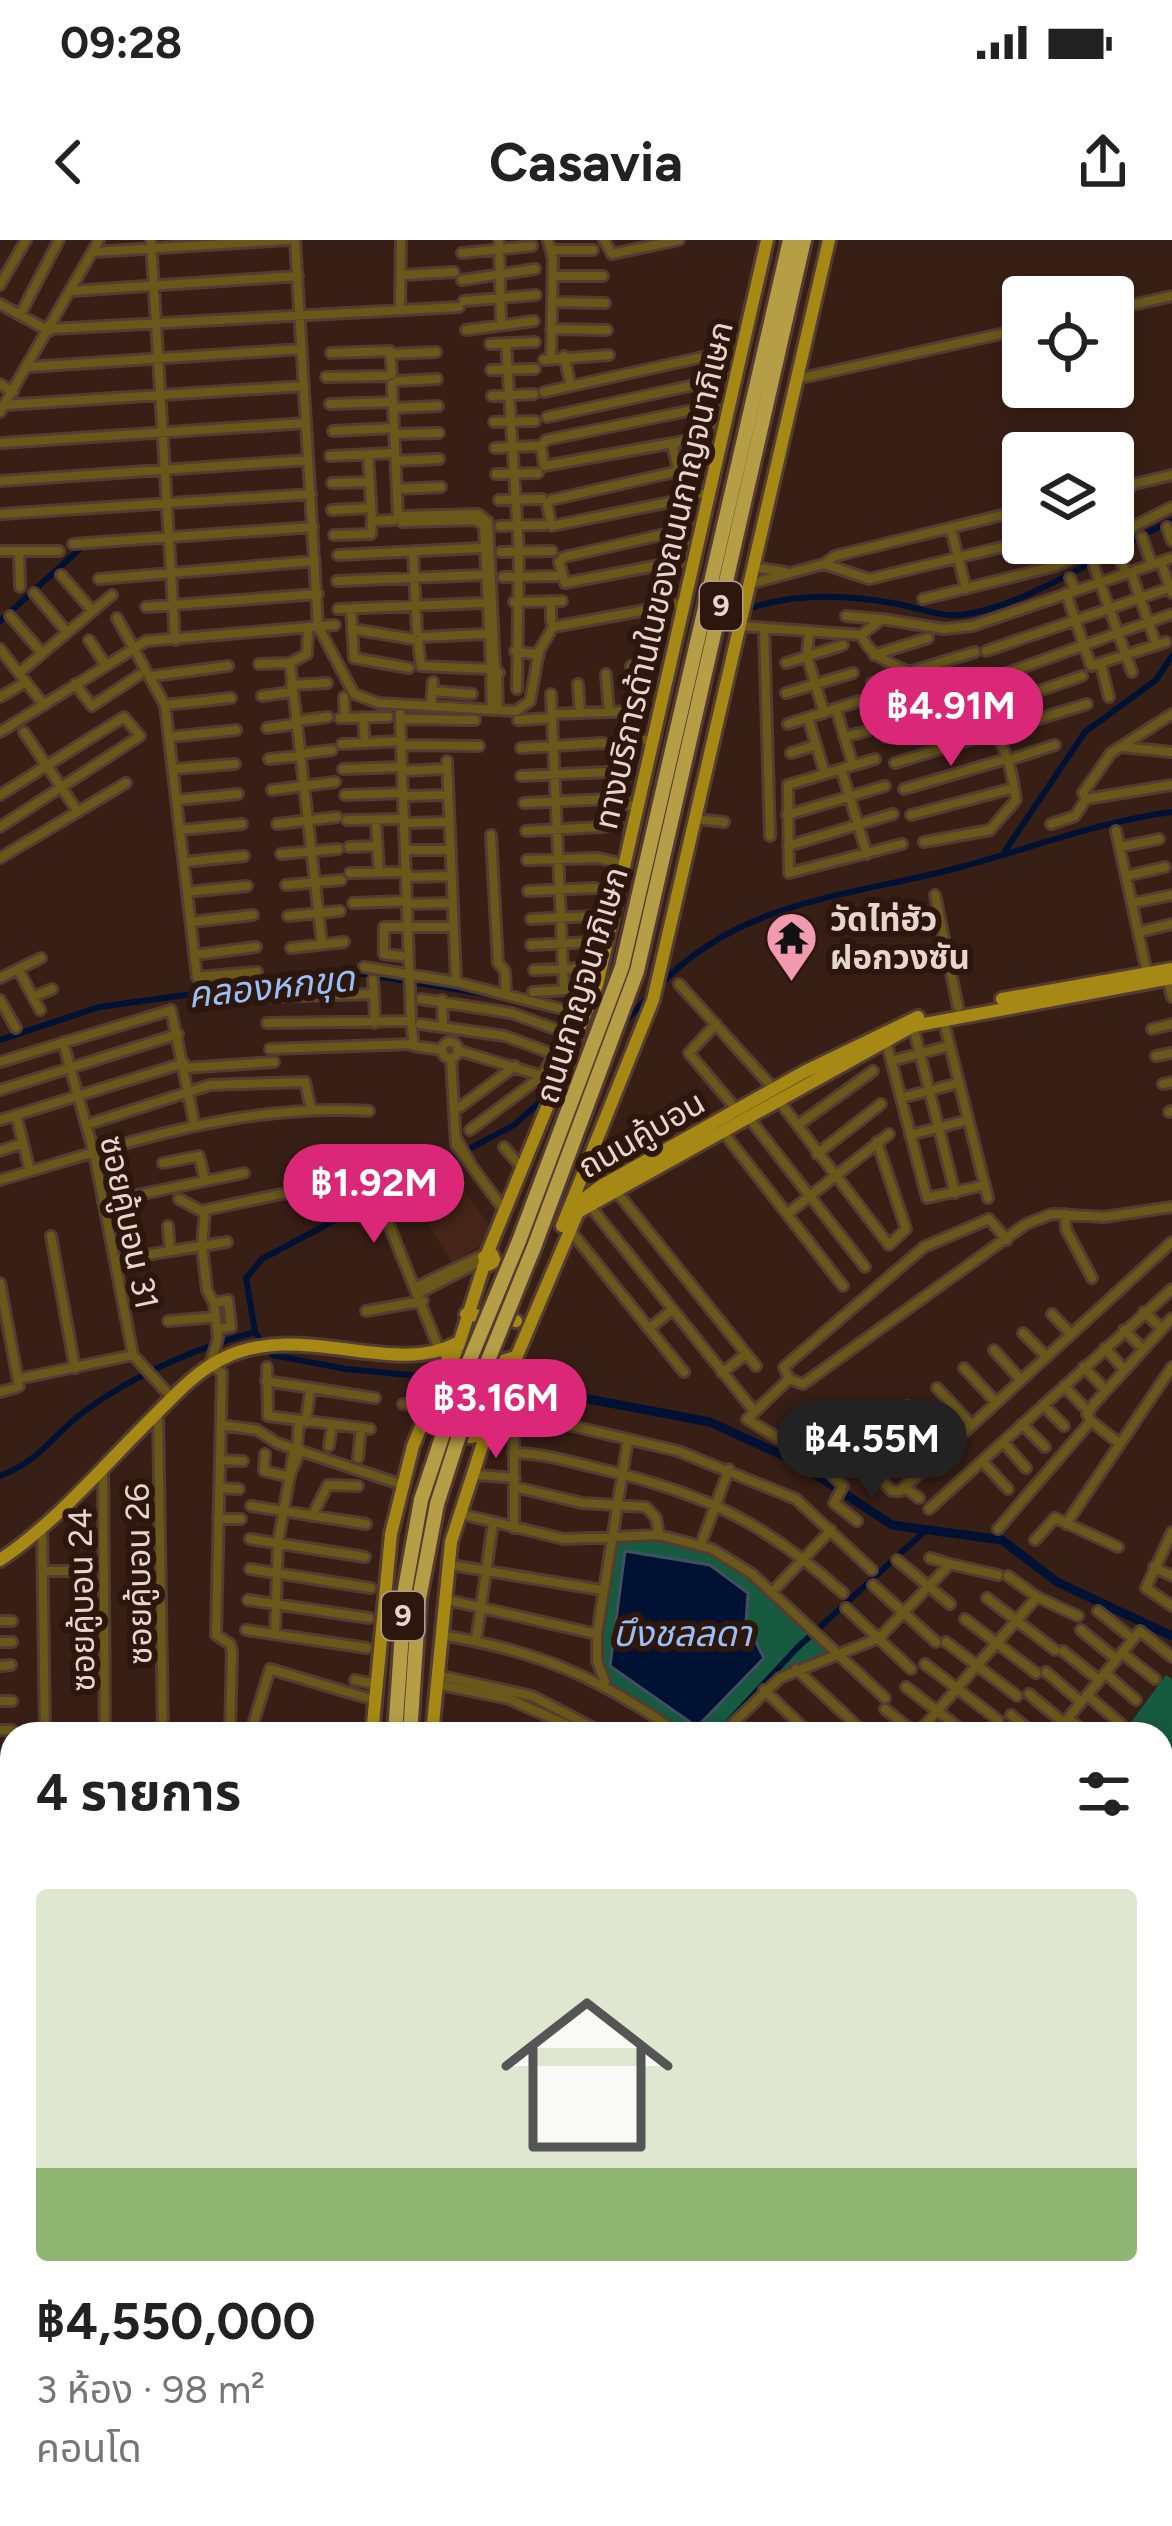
<!DOCTYPE html>
<html lang="th">
<head>
<meta charset="utf-8">
<style>
	:root { --surface:#fff; --page:#f2f2f2; --text:#222; --muted:#767676; --accent:#db2777 }
	body { margin:0; font-family:Figtree,"Noto Sans Thai",sans-serif; background:var(--page); color:var(--text); height:100vh; display:flex; flex-direction:column; font-size:45px; white-space:nowrap }
	* { box-sizing:border-box; margin:0 }
	p { font-size:39px; color:var(--muted) }
	.icon { flex:none; width:66px; height:66px; fill:none; stroke:currentColor; stroke-width:2; stroke-linecap:round; stroke-linejoin:round }
	.map { position:relative; flex:1; overflow:hidden }
	.details { position:absolute; left:0px; top:1482px; width:1173px; height:804px; display:flex; flex-direction:column; background:var(--surface); border-radius:36px 36px 0 0; box-shadow:0 6px 18px #0003 }
	.details>* { flex:none }
	.buttons { position:absolute; left:1002px; top:36px; display:grid; gap:24px }
	.buttons a { display:grid; place-items:center; width:132px; height:132px; border-radius:12px; background:var(--surface); box-shadow:0 6px 18px #0003; font-size:60px }
	.price { position:absolute; translate:-50% -102px; padding:0 27px; border-radius:42px; background:var(--accent); color:#fff; font-size:39px; line-height:78px; filter:drop-shadow(0 3px 6px #0008) }
	.price::after { content:''; position:absolute; left:50%; top:72px; width:36px; height:27px; margin-left:-18px; background:inherit; clip-path:polygon(0 0,100% 0,50% 100%) }
	.price.on { background:#222; color:#fff }
	ul { padding:0; list-style:none }
	li { display:grid; align-content:center; gap:24px; height:636px; padding:0 36px }
	li span { display:grid; place-items:center; height:372px; border-radius:12px; color:#555 }
	li>.icon { margin-inline-start:auto }
	span .icon { width:216px; height:216px; fill:#fffc; stroke-width:1 }
	li b { font-size:51px }
	h2 { display:flex; justify-content:space-between; align-items:center; height:144px; padding:0 36px; font-size:51px }
	.status { display:flex; justify-content:space-between; align-items:center; height:84px; padding:0 60px; background:var(--surface); direction:ltr }
	.status svg { height:33px; fill:currentColor }
	header { display:flex; justify-content:space-between; align-items:center; height:156px; padding:0 36px; background:var(--surface); font-size:54px; font-weight:700 }
	.map>svg:first-child { display:block }
	.built { fill:#442517 }
	.green { fill:#165a3f }
	.water { fill:#001234; stroke:#454d62; stroke-width:3 }
	.lines { fill:none; stroke-linecap:round; stroke-linejoin:round }
	.canal { stroke:#001234; stroke-width:6 }
	.river { stroke:#001234; stroke-width:9 }
	.minor-casing { stroke:#543c33; stroke-width:14 }
	.major-casing { stroke:#543c33; stroke-width:18 }
	.highway-casing { stroke:#543c33; stroke-width:20 }
	.minor { stroke:#695819; stroke-width:8 }
	.major { stroke:#a58914; stroke-width:12 }
	.highway { stroke:#b69e46; stroke-width:14 }
	.highway-bridge-casing { stroke:#543c33; stroke-width:20; stroke-linecap:butt }
	.highway-bridge { stroke:#b69e46; stroke-width:14 }
	.labels { text-anchor:middle; stroke-width:12; stroke-linejoin:round; paint-order:stroke }
	.shield { fill:#2d160b; stroke:#af9c94; stroke-width:3 }
	.shield-label { font-size:30px; font-weight:bold; fill:#e7d6cf }
	.street-label { font-size:33px; fill:#e7d6cf; stroke:#2d160b }
	.poi-label { font-size:33px; font-weight:bold; fill:#e7d6cf; stroke:#2d160b; text-anchor:start }
	.water-label { font-size:36px; font-style:italic; fill:#97c0f9; stroke:#2d160b }
</style>
</head>
<body>
<div class="status"><b>09:28</b><svg viewBox="0 0 49 12"><path d="M0 12V9h3v3zM5 12V6h3v6zM10 12V3h3v9zM15 12V0h3v12zM26 1h20v11H26zM47 4h2v5h-2z"/></svg></div>
<header><svg class="icon" aria-label="back" viewBox="0 0 24 24"><path d="M15 5l-7 7 7 7"/></svg>Casavia<svg class="icon" aria-label="share" viewBox="0 0 24 24"><path d="M12 15V3M7 8l5-5 5 5M5 13v7h14v-7"/></svg></header>
<div class="map">
<svg width="1172" height="2286" viewBox="0 0 1172 2286">
	<rect width="100%" height="100%" fill="#381f15"/>
	<path class="built" d="M450,930L493,991L486,1002L452,1023L408,952Z"/>
	<path class="green" d="M647,1298L714,1311L736,1324L828,1414L772,1440L720,1494H685L604,1439L599,1414L614,1302Z
		M1166,1435L1172,1439V1903H1161V1494H1131V1482Z"/>
	<path class="water" d="M625,1311L710,1325L748,1353L746,1383L764,1418L697,1487L610,1426Z"/>
	<g class="lines">
		<path class="canal" d="M751,368C798,352 850,355 898,364C918,368 940,377 961,375C1027,367 1110,308 1172,281
			M0,381L81,308
			M636,420L674,395
			M1005,611L1085,492L1156,440L1172,416
			M660,745C743,659 848,657 957,628C1029,609 1097,582 1172,572
			M515,760L600,786
			M623,784L651,754
			M0,800L99,767L350,732L497,756
			M558,846L580,827
			M495,1143L346,1129L272,1115L255,1092L246,1038L262,1019L514,885L548,855
			M0,1236C41,1220 50,1198 82,1173C131,1136 196,1108 255,1092
			M717,1494L797,1408L926,1290
			M0,1936L12,1951
			M1161,2149L1172,2158
			M0,2163L12,2178
			M81,2274L89,2286
			M357,2274L371,2286
			M110,2286L124,2274"/>
		<path class="river" d="M504,1143L710,1182L797,1222L892,1285L1002,1300L1057,1342L1172,1396"/>
		<defs>
			<path id="minor" d="M151,0L175,400
				M295,0L318,386L354,454L378,463L516,471L530,461L539,411L553,387L684,363
				M499,0L501,83
				M604,0L612,14L679,0
				M548,1L553,19L551,119
				M551,10H593
				M93,12L288,0
				M462,13L532,6
				M403,35L454,32
				M553,36H603
				M462,40L535,29
				M0,45L26,0
				M71,51L298,36
				M464,61L536,55
				M552,62L605,63
				M0,64L49,91
				M400,68L401,0
				M1113,69L1172,56
				M20,75L59,0
				M50,89L459,67
				M551,89L607,90
				M466,90L534,81
				M506,103L519,312L517,449
				M490,104L535,102
				M331,113L390,111L392,134
				M392,114L436,112
				M564,116L571,146
				M544,120L609,115
				M28,127L302,109
				M491,130L535,129
				M326,137L387,136
				M797,139L1023,89
				M397,141L437,139
				M0,144L13,152
				M392,144L398,275
				M544,152L703,117L708,142L547,177
				M492,156L534,154
				M330,164L393,162
				M4,165L304,146
				M712,166L716,170L707,197L544,226L541,206L546,200Z
				M393,168L438,166
				M0,172L99,0
				M494,182L535,181
				M333,191L394,188
				M395,194L439,193
				M0,203L306,183
				M672,203L689,278L682,317L681,321L565,343L559,322L564,317L687,289
				M495,208L536,206
				M368,214L372,281L394,280
				M330,216L395,213
				M396,221L439,219
				M679,231L551,260L547,265L552,286L685,259
				M496,234L538,233
				M0,241L308,220
				M332,243L370,242
				M397,249L441,247
				M1113,249L1172,235
				M684,251L708,255
				M499,260L542,259
				M1113,263L1133,245
				M332,270L371,268
				M0,274L311,254
				M402,276L478,274L488,282L495,428
				M402,282L476,280L484,286L491,428
				M500,286L545,285
				M1167,287L1172,301
				M951,289L966,349
				M334,295L371,294L372,281
				M1113,297L1172,267
				M1142,297L1152,325
				M73,304L313,287
				M0,311H59
				M19,311L20,347
				M413,311L417,392
				M501,312L552,311
				M1118,312L1126,334
				M338,315L481,308
				M1161,322L1172,353
				M824,324L835,316L1023,270
				M1056,326L1102,303
				M1094,326L1118,393L1172,374
				M753,327L785,332
				M1131,332L1156,404
				M61,335L91,369
				M503,337L557,336
				M1070,338L1075,350
				M99,339L315,321
				M337,341L481,335
				M749,344L824,324L869,339L1023,302
				M34,353L67,392
				M1066,353L1091,426L1166,402
				M923,359L1056,326L1049,303
				M551,361V381
				M514,362L562,361
				M146,367L318,354
				M338,369L481,363
				M351,369L354,418L409,428
				M10,376L42,413
				M846,376L880,379
				M117,378L165,465L197,737L257,732
				M740,386L861,395
				M308,387L307,414L290,423L322,704
				M764,388L770,596
				M352,389L413,399
				M809,391L807,416L824,473
				M422,397L483,394
				M89,400L105,424
				M418,401L421,426L489,429L493,438L499,433L493,427
				M0,409L44,465
				M515,411L539,415
				M986,411L1172,347
				M874,415L928,398
				M786,423L843,405
				M259,424L290,423
				M1101,425L1109,457
				M19,433L112,355
				M606,434L609,472
				M153,436L228,426
				M497,437L498,470
				M996,437L1118,393L1132,432
				M491,438L492,470
				M872,443L975,412
				M75,444L92,466L139,435
				M578,444L580,473
				M291,445L327,443
				M949,449L982,438
				M433,451L472,454
				M786,453L853,433
				M551,454L564,750
				M262,456L291,452
				M0,457L26,442
				M344,457L345,478
				M165,465L231,458
				M431,466L433,442
				M836,469L853,525
				M878,469L942,447
				M981,471L1082,436
				M400,474L411,781
				M552,474L634,471L631,426
				M1172,474L1111,513L1083,553L1086,559L1172,545
				M363,477L365,503
				M340,478L388,477
				M808,478L825,534
				M400,479L475,480
				M518,480L552,478
				M295,481L328,477
				M788,484L859,461
				M267,488L295,484
				M0,492L146,401L335,385
				M24,492L78,572
				M170,497L236,490
				M844,497L867,491
				M886,497L945,482L954,506
				M342,504L401,501
				M402,505L479,506
				M1122,507L1172,512
				M521,508L603,503
				M791,513L816,505
				M299,514L332,510
				M269,519L299,516
				M875,519L788,545L789,633L902,604
				M447,521L456,741
				M1006,521L1055,505
				M895,523L1087,464
				M174,529L235,524
				M343,529L402,527
				M841,529L867,614
				M403,531L442,529
				M521,536L607,532
				M904,549L1006,519
				M272,550L335,542
				M0,555L124,477L140,496L0,587
				M345,555L404,553
				M404,556L442,555
				M178,560L238,554
				M524,563L609,559
				M637,567L625,564L622,500H652
				M787,575L885,546
				M911,575L1014,548
				M695,579L724,582
				M347,580L405,579
				M376,580L379,632
				M405,583L445,582
				M277,584L337,577
				M1051,584L1075,576L1086,559
				M181,590L242,584
				M526,591L619,586
				M1116,591L1147,733
				M491,595L498,723L505,731L506,753
				M924,602L990,590L1016,560C1006,481 974,459 905,430C886,421 870,415 861,395L882,379L944,389L972,386L1172,318
				M788,606L893,574
				M349,607L377,606
				M1120,607L1159,599
				M406,610H446
				M281,614L338,609
				M0,618L126,543
				M527,620L598,618L624,624
				M184,622L244,616
				M350,633L407,632
				M1126,636L1165,627
				M407,637L448,636
				M286,645L341,640
				M528,651L595,648
				M187,652L247,646
				M935,655L958,767
				M353,663L408,661
				M1133,663L1172,655
				M408,664L450,663
				M288,676L340,671
				M531,679L595,676
				M191,682L253,675
				M1139,692L1172,684
				M531,705L593,702
				M291,708L344,702
				M194,715L256,707
				M401,716L384,714V687H450
				M364,727L456,742L561,769L583,768
				M18,729L40,770
				M534,730L587,728
				M0,738L41,718
				M1167,739L1172,757
				M373,740L374,754
				M679,744L773,848
				M533,752L581,749
				M33,757L52,749
				M264,757L374,754L375,783
				M421,759L511,773L561,791L563,797L542,836
				M0,760L16,788
				M442,760L443,783
				M943,779L988,958
				M267,783L411,781L414,806L442,810
				M420,784L505,796L556,815
				M716,784L689,813L736,869
				M913,786L955,953
				M1152,789L1172,784
				M886,801L927,958L985,945
				M63,802L94,913L133,1115L172,1158
				M442 810a8 8 0 1 1 16 0a8 8 0 1 1-16 0Z
				M270,809L412,804
				M457,810L542,836L470,890
				M1156,816L1172,813
				M451,818L456,905L505,971
				M891,821L949,806
				M0,822L171,770L194,882
				M184,828L274,822
				M1163,844L1172,842
				M0,850L178,794
				M901,858L959,843
				M779,861L889,1005L906,989L877,902
				M460,867L515,826
				M1169,872L1172,871
				M16,875L30,931
				M0,880L184,823
				M753,883L865,1027
				M86,885L210,845L305,842L311,869
				M798,885L873,831
				M910,895L968,880
				M727,897L843,1046
				M456,898L471,925
				M504,907L523,929
				M0,911L23,903
				M817,914L881,864
				M163,923L199,916L205,940
				M0,940C125,904 237,863 369,871
				M616,951L756,1126
				M179,959L203,972
				M103,962L244,933
				M590,966L754,1171
				M383,970L439,1109
				M787,974L889,894
				M1065,974L1066,989L1092,1038
				M168,986L170,1011
				M569,989L684,1132
				M51,996L75,1128
				M115,1020L202,1006L205,970L310,948
				M0,1043L19,1146
				M416,1047L485,1014
				M419,1053L483,1020
				M214,1063L207,1050L202,1006L227,1002
				M366,1071L423,1061
				M1144,1072L1157,1084
				M1052,1074L1069,1092
				M168,1081L215,1077
				M650,1088L672,1070
				M218,1089L231,1087L228,1060L214,1063L218,1098L210,1125L222,1133L216,1395L230,1404L232,1412L230,1494
				M1124,1090L1138,1104
				M1023,1093L1045,1115
				M1105,1108L1120,1125
				M994,1110L1019,1138
				M267,1127L268,1176L370,1189
				M1084,1127L1102,1146
				M964,1128L995,1161
				M722,1133L746,1114
				M18,1139L133,1115
				M789,1139L784,1127L924,1007L989,979L1007,1000
				M266,1141L375,1158
				M1064,1146L1083,1166
				M937,1148L970,1183
				M0,1152L15,1148
				M403,1164L428,1168
				M1043,1165L1064,1186
				M907,1166L945,1207
				M158,1174L163,1494
				M1091,1181L1087,1174L1093,1165L1172,1078
				M1091,1181L1120,1204
				M306,1182L310,1151
				M1022,1184L1045,1207
				M221,1185L257,1190L277,1203L403,1245
				M880,1186L921,1230
				M865,1194L823,1226L747,1179L789,1139L803,1144L1026,984L1052,974L1104,977L1172,967
				M1003,1202L1026,1228
				M329,1206L332,1185
				M294,1208L290,1234L301,1210
				M297,1208L299,1181
				M849,1209L892,1251H900L1172,1002
				M802,1212L822,1195
				M513,1213C544,1213 575,1223 605,1230C706,1254 765,1283 843,1353
				M265,1214L264,1231L290,1237
				M358,1218L361,1188
				M220,1220L243,1221
				M982,1221L1008,1249
				M823,1226L843,1246L834,1263L857,1281
				M103,1228L105,1494
				M478,1235L515,1238
				M515,1247L582,1263L646,1267L656,1278L659,1295
				M904,1247L919,1258
				M219,1248L239,1249
				M251,1266L366,1284
				M929,1269L1172,1049
				M461,1274L564,1299L659,1295L712,1309L752,1334L885,1458
				M312,1276L328,1245L358,1246
				M218,1279H241
				M1066,1284L1172,1127
				M42,1286L45,1494
				M514,1288V1186L530,1176L678,1211L796,1259L872,1330
				M998,1289L1091,1181
				M1172,1292L1146,1348L1172,1366
				M250,1299L365,1317
				M1035,1300L1055,1278L1118,1307
				M701,1304L729,1229
				M930,1318L950,1324
				M897,1320L950,1364
				M457,1326L602,1350
				M1154,1327L1172,1336
				M250,1329L371,1348
				M43,1331H70
				M1008,1336L1037,1357L1078,1376
				M873,1345L936,1402
				M772,1352L831,1290
				M987,1358L1055,1410
				M248,1360L369,1378
				M452,1361L596,1394
				M846,1368L911,1429
				M1098,1371L1133,1399
				M965,1379L1036,1433
				M0,1381H12
				M246,1390L367,1408
				M1081,1390L1116,1419
				M275,1393L278,1303L290,1234
				M447,1396C542,1412 601,1439 680,1494
				M476,1401L493,1283
				M0,1402H12
				M946,1402L1017,1456
				M1063,1411L1099,1440
				M1122,1413L1155,1439
				M925,1424L998,1480
				M0,1426L11,1425
				M796,1429L857,1486
				M1046,1432L1081,1462
				M1105,1433L1136,1460
				M437,1435L532,1456L605,1494
				M355,1440L375,1444
				M605,1441L597,1421V1394L628,1199
				M436,1444L509,1459L587,1494
				M906,1447L967,1494
				M764,1450L810,1494
				M1029,1454L1064,1483
				M1087,1455L1121,1484
				M0,1461H12
				M885,1469L916,1494
				M1011,1475L1034,1494
				M1068,1478L1087,1494
				M735,1481L750,1494
				M0,1490H12
				M864,1491L868,1494
				M250,1494L270,1429L374,1460
				M722,1494L780,1438L879,1398L950,1324L998,1335
				M917,1494L1037,1357
				M1055,1494L1140,1391L1172,1417
				M0,1520H12
				M0,1621L12,1601
				M0,1673L12,1655
				M0,1683L12,1688
				M0,1739L12,1721
				M0,1789L12,1810
				M0,1789L12,1777
				M1161,1952L1172,1951
				M1161,1973L1172,1972
				M1161,2002L1172,2001
				M0,2020L12,2003
				M0,2023L12,2039
				M1161,2069L1172,2076
				M0,2073L12,2089
				M1161,2108L1172,2092
				M0,2115L8,2125
				M0,2132L12,2123
				M0,2150L12,2166
				M1161,2156L1172,2165
				M0,2208L12,2223
				M1161,2213L1172,2206
				M0,2236L12,2234
				M1161,2245L1172,2238
				M1161,2255L1172,2271
				M708,2274L716,2286
				M857,2274L864,2286
				M895,2274L902,2286
				M1078,2274L1085,2286
				M743,2275L750,2286
				M826,2284L827,2286
				M35,2286L76,2274
				M149,2286L163,2274
				M262,2286L275,2274
				M338,2286L355,2274
				M504,2286L581,2274L591,2276L599,2286
				M637,2286L655,2274
				M682,2286L702,2274
				M726,2286L745,2274
				M779,2286L799,2274
				M915,2286L933,2274
				M985,2286L1004,2274
				M1044,2286L1063,2274
				M1098,2286L1116,2274
				M1156,2286L1172,2275"/>
			<path id="major" d="M1002,759L1172,729
				M569,970L601,946L804,832L918,777
				M562,986L653,760L829,0
				M487,1014L597,745L767,0
				M492,1014L495,1021L488,1025L484,1017Z
				M466,1074L516,1081
				M458,1107L485,1022
				M447,1116L495,1123L516,1117
				M437,1148L489,1154L499,1142
				M426,1176L433,1187L470,1197L485,1194
				M0,1320C57,1282 105,1224 154,1176C175,1155 196,1131 224,1118C301,1080 394,1138 457,1103
				M372,1494L391,1294L413,1206L450,1116
				M432,1494L451,1302L493,1172L578,972L913,786L1172,738
				M388,2274L391,2286
				M475,2274L479,2286"/>
			<path id="highway" d="M519,1001L622,727L790,0
				M534,1007L637,731L804,0
				M395,1494L405,1349L421,1260
				M410,1494L419,1359L437,1264
				M400,2274L403,2286
				M423,2274L426,2286
				M440,2274L443,2286
				M459,2274L462,2286"/>
		</defs>
		<use href="#minor" class="minor-casing"/>
		<use href="#major" class="major-casing"/>
		<use href="#highway" class="highway-casing"/>
		<use href="#minor" class="minor"/>
		<use href="#major" class="major"/>
		<use href="#highway" class="highway"/>
		<defs>
			<path id="highway-bridge" d="M421,1260L460,1143L519,1001
				M437,1264L465,1177L534,1007"/>
		</defs>
		<use href="#highway-bridge" class="highway-bridge-casing"/>
		<use href="#highway-bridge" class="highway-bridge"/>
	</g>
	<defs>
		<symbol id="temple-pin" viewBox="-11 -11 22 30"><path d="M0 17L-7.5 6A9.5 9.5 0 1 1 7.5 6Z" fill="#f29ab0" stroke="#2d160b"/><path d="M0-6L5-2H3V0L6.5 2.5H4V6H1.5V3h-3V6H-4V2.5H-6.5L-3 0V-2H-5Z" fill="#111"/></symbol>
	</defs>
	<g fill-rule="evenodd">
		<use href="#temple-pin" x="762" y="668" width="59" height="81"/>
	</g>
	<g class="labels">
		<g class="shield">
			<rect x="700" y="342" width="42" height="48" rx="9"/>
			<rect x="382" y="1352" width="42" height="48" rx="9"/>
		</g>
		<g class="shield-label">
			<text x="721" y="376">9</text>
			<text x="403" y="1386">9</text>
		</g>
		<g class="street-label">
			<text transform="translate(663 335) rotate(-77)" y="12">ทางบริการด้านในของถนนกาญจนาภิเษก</text>
			<text transform="translate(581 745) rotate(-73)" y="12">ถนนกาญจนาภิเษก</text>
			<text transform="translate(641 894) rotate(-30)" y="12">ถนนคู้บอน</text>
			<text transform="translate(130 982) rotate(78)" y="12">ซอยคู้บอน 31</text>
			<text transform="translate(138 1334) rotate(-91)" y="12">ซอยคู้บอน 26</text>
			<text transform="translate(81 1360) rotate(-91)" y="12">ซอยคู้บอน 24</text>
		</g>
		<g class="poi-label">
			<text x="830" y="691">วัดไท่ฮัว<tspan x="830" dy="38">ฝอกวงซัน</tspan></text>
		</g>
		<g class="water-label">
			<text transform="translate(271 746) rotate(-6)" y="13">คลองหกขุด</text>
			<text x="682" y="1406">บึงชลลดา</text>
		</g>
	</g>
</svg>
<div class="buttons">
<a><svg class="icon" aria-label="locate" viewBox="0 0 24 24"><circle cx="12" cy="12" r="6"/><path d="M12 2v4M12 18v4M2 12h4M18 12h4"/></svg></a>
<a><svg class="icon" aria-label="layers" viewBox="0 0 24 24"><path d="M12 4l9 5-9 5-9-5zM3 14l9 5 9-5"/></svg></a>
</div>
<b class="price" style="left:951px;top:529px">฿4.91M</b>
<b class="price" style="left:374px;top:1006px">฿1.92M</b>
<b class="price" style="left:496px;top:1221px">฿3.16M</b>
<b class="price on" style="left:872px;top:1262px">฿4.55M</b>
<section class="details">
<h2>4 รายการ<svg class="icon" aria-label="filters" viewBox="0 0 24 24"><path d="M4 7h16M4 17h16"/><circle cx="9" cy="7" r="2"/><circle cx="15" cy="17" r="2"/></svg></h2>
<ul>
<li><span style="background:linear-gradient(#dfe7d0 75%,#8fb573 0)"><svg class="icon" aria-label="home" viewBox="0 0 24 24"><path d="M3 11l9-7 9 7M6 9v11h12V9"/></svg></span><div><b>฿4,550,000</b><p>3 ห้อง · 98 m²</p><p>คอนโด</p></div></li>
</ul>
</section>
</div>
</body>
</html>
